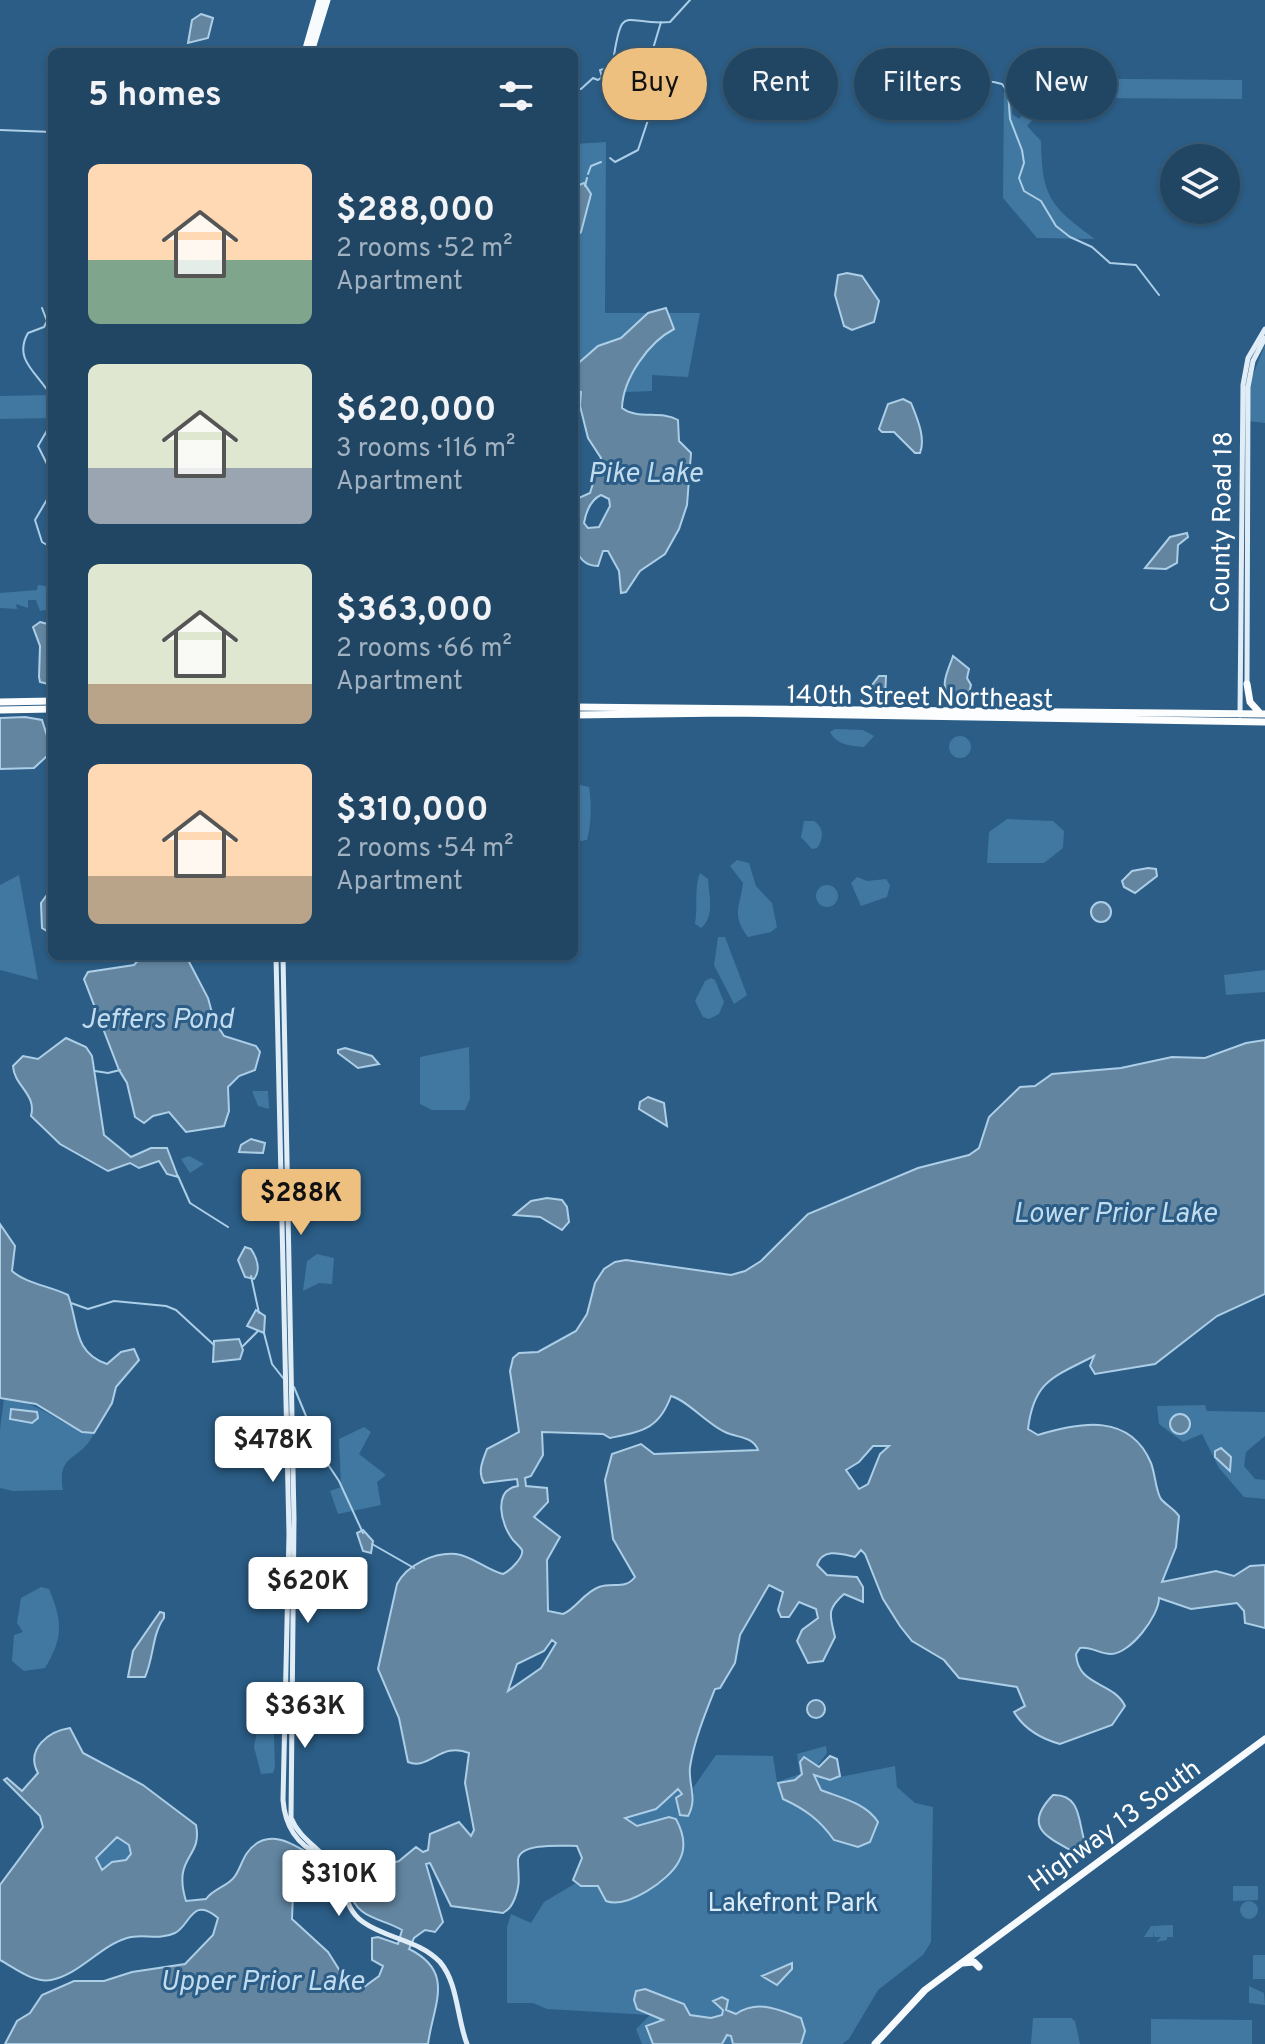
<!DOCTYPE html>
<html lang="en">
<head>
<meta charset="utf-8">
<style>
	:root { --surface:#204664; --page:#284d6a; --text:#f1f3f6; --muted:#a2b1bf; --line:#3d5e78; --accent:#edc07f }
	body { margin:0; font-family:Overpass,sans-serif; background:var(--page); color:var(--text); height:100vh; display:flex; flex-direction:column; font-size:30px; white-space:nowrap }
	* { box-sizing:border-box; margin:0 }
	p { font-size:26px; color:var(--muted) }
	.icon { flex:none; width:44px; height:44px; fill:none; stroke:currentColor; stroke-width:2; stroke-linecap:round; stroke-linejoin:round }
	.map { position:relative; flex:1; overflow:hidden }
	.drawer { position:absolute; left:48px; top:48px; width:530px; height:912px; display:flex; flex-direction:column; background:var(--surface); border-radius:12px; box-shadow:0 2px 6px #0004,0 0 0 2px var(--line) }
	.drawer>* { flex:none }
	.banner { position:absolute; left:602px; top:48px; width:542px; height:72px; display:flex; gap:16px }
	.controls { position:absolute; left:1160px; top:144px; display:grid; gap:16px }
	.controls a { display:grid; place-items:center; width:80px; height:80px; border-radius:50%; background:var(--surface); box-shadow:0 2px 6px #0004,0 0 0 2px var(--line); font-size:40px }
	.price { position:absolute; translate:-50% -68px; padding:0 18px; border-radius:8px; background:#fff; color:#222; font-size:26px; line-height:52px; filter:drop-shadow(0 2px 4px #0008) }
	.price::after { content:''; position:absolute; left:50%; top:48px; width:24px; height:18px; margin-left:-12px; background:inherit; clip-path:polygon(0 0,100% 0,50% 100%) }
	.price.current { background:var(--accent); color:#111 }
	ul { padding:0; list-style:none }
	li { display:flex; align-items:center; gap:24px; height:200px; padding:0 40px }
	li span { display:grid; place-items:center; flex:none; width:224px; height:160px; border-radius:12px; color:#555 }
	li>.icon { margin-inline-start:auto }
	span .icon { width:96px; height:96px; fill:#fffc; stroke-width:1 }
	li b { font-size:34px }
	h2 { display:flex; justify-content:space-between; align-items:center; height:96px; padding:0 40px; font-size:34px }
	.chip { padding:0 28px; border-radius:36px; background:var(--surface); box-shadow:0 2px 6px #0004,0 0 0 2px var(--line); font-size:28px; line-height:72px }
	.chip.current { background:var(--accent); color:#111 }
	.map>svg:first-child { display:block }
	.green { fill:#4078a2 }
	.water { fill:#6385a0; stroke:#accee7; stroke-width:2; fill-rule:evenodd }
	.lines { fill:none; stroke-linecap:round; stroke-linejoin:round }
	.stream { stroke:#accee7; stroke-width:2 }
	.secondary { stroke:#e0edf7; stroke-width:5 }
	.primary { stroke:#f8fbfe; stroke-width:7 }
	.trunk { stroke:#fcfdfe; stroke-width:7 }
	.labels { text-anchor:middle; stroke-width:6; stroke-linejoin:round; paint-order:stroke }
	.street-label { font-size:26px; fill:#fff; stroke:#2b5d86 }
	.park-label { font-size:26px; fill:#daeaf6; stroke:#2b5d86 }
	.water-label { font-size:28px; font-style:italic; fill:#c2dcef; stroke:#2b5d86 }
</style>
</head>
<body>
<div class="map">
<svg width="1265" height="2044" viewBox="0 0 1265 2044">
	<rect width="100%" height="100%" fill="#2b5d86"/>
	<path class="green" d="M1012,78L1242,80V99L1083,98L1065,84L1047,102L1012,84Z
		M1004,86L1012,88V114L1019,119L1036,99L1045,105L1027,126L1041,141C1042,197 1050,206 1095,239L1037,238L1003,198Z
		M606,142L605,313H700L688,377L652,375V391L574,394V144Z
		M1265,345V423L1249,421L1250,382Z
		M52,395V418L0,419V396Z
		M38,585L52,587L51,609L40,611L36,600H28V608L16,604L17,609L0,608V593L37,590Z
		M835,729L863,730L874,736L864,747C850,746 837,745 830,732Z
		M949 747a11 11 0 1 1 22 0a11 11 0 1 1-22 0Z
		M580,785L589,787C592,803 591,825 587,840L580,841L574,834V787Z
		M1007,819L1053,821L1064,831L1063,848L1044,863H987L989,832Z
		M804,821H814C824,827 824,839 817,848L812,849L801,837Z
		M737,860L749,863L756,886L772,903L777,927L771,932L748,937C731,915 740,907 743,883L730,866Z
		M700,873L708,879C709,895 715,917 701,928L695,924C698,908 694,887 700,873Z
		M19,875L38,980L0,970V885Z
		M857,877L867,881L886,879L890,885L887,897L861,906L851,883Z
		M816 896a11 11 0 1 1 22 0a11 11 0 1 1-22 0Z
		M718,937H725L747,995L734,1004L714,965Z
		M1265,970V992L1226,995L1224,975Z
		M711,978L715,980L724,1002L719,1014L709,1019L703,1017L695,1001L705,981Z
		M469,1047L470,1099L465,1110H432L420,1104V1057Z
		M252,1091H268L269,1109L258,1106Z
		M189,1156L204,1164L190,1173L181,1159Z
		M317,1254L334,1258L332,1284L319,1283L303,1291L307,1261Z
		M4,1399C41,1400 63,1430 94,1433C81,1462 56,1452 63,1490L13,1491L0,1488V1429Z
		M1205,1405L1207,1411L1265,1412V1436L1246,1452L1244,1466L1255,1479L1265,1480V1499L1244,1497L1219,1468L1202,1434L1183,1442L1159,1424L1157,1406Z
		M364,1427L371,1432L359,1454L386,1475L377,1482L381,1505L338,1514L330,1491L341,1487L339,1439Z
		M41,1587L49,1589C63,1622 63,1638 45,1668L24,1671L12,1661L14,1635L23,1632L17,1623L21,1598Z
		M267,1707H273L275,1767L273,1773L261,1774L254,1747L261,1710Z
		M826,1746L827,1753L818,1765V1772L825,1780L895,1766L897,1787L915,1803L933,1807L931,1942L923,1955L878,1990L849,2039L842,2044H642L636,2029L650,2015L547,2009L533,2003H507V1927L511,1914L531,1923L544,1902L576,1883L595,1885L619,1902C649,1892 665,1876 683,1850L681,1828L660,1819L637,1826L623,1818L656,1809L678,1789L683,1795L694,1793L693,1788L716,1755L773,1756L777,1782L800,1774L797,1754Z
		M117,1837L129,1845L131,1854L126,1860L102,1870L96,1858Z
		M1233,1886H1258V1900L1233,1901Z
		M1240 1910a9 9 0 1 1 18 0a9 9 0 1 1-18 0Z
		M1173,1925V1937H1167V1940L1156,1942L1161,1937H1154V1930L1153,1937H1144L1151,1926Z
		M1253,1955H1265V1979H1253Z
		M1249,1986L1264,1993L1265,2005L1249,2003Z
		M1033,2018H1071L1075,2021L1080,2044H1031Z
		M1151,2019L1252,2020V2044H1151Z"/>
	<path class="water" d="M201,14L213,18L208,38L188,43L192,20Z
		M584,183L591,194L581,232L574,239V187Z
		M847,273L862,276L879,301L874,322L852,330L844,326L835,295L838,275Z
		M666,308L674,329C649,342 623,378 622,408C638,420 661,410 678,420L679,441L691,453L687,505L679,529L665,554L640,571L626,592L621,593L619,571L608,551H603L598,566C564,566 574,511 574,488L579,498L590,493L601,458L588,438L580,406L581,392L574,388V367L598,346L621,338L648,313ZM601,495L609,499L610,506L599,527L588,528L584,523C586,512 590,500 601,495Z
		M903,399L911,403C917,418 926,438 920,453H915L894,432H882L879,429L888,404Z
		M1187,533L1188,537L1178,545L1177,563L1166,569L1145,568L1170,537Z
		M40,622L52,625V685L40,682L39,677L40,646L33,627Z
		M953,656L969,669L967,678L971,685L968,697H949C939,685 949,669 953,656Z
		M879,676H886L885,699L868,702L866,693Z
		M25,717L42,720L48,739L47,756L34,768L0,769V718Z
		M1148,868L1156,869L1157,876L1135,893L1124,887L1122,881L1132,871Z
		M52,888V933H50L42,928L41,903Z
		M1091 912a10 10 0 1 1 20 0a10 10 0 1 1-20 0Z
		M142,956H186L208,998L214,1020L224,1036L256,1046L260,1052L255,1070L239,1076L228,1087L229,1111L224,1126L186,1132L169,1112L153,1116L144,1123L135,1117L127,1083L119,1070L84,979L88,972L134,965Z
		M66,1038L86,1047L92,1056L104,1135L131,1157L151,1148H167L178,1177L167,1174L159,1161L139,1168L130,1163L108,1171L60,1144L31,1116C37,1094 14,1086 13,1066L23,1056L38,1059Z
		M1265,1040V1294L1217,1316L1155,1364L1095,1374L1090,1366L1094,1356C1054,1377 1034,1380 1028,1429L1038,1435C1081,1422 1130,1413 1151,1463C1155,1473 1156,1492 1161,1499C1166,1505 1174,1509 1179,1516L1176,1547L1162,1582L1216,1571L1234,1576L1250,1566L1265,1565V1628L1245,1623L1244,1611L1237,1603L1191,1609L1159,1598C1159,1616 1130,1654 1111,1654C1099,1654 1091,1646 1080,1648L1076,1654C1078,1687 1113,1681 1125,1706L1112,1725L1060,1744C1042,1739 1024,1729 1014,1712L1025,1706L1017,1687L959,1678L944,1660L912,1641L900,1626L883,1599L865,1554L861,1550L855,1557C842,1554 823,1547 817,1565L827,1575L857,1577L863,1587V1602L844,1594C826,1610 830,1615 835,1637L823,1661L808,1663L797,1641L802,1630L818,1618L816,1609L799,1602L789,1617H781L778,1610L783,1592L769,1585L740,1635L735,1663L720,1688L715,1689C705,1714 694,1741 690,1767C688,1785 698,1798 688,1816L680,1815L676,1798L682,1794L678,1789L656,1809L625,1818L637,1826L669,1817L676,1819C683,1832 687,1847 679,1861C670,1880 627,1909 606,1901L598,1886H581L573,1880L582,1858L577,1846C565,1846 519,1842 518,1860C518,1875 521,1883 515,1898C512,1905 510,1909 503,1913L451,1906L430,1863L426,1864L443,1922L435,1932L425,1930L414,1938L409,1949C456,1972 433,2005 428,2044H5L17,2021L30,2013L42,1995L74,1981H104L132,1972L185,1964L213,1935L218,1918C192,1895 190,1926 175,1933C158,1941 143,1933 127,1938C100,1946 79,1975 51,1980C33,1983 15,1968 0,1960V1885L43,1827L40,1816L4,1780L7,1778L22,1791L38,1773C25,1749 49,1731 70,1728L83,1753L143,1785L196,1825C203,1859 172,1855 186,1901L206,1899C214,1888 229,1886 235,1876C240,1869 242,1860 247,1853C268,1824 297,1846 319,1860L293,1894L292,1919L328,1952L352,1990L357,1992L379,1976L383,1966L372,1960V1938L378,1937L398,1944L402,1930C380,1917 357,1920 349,1890L353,1877L368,1875L371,1869L399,1861L416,1847L423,1852L428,1850L430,1834L459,1822L471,1836L474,1830L465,1783L469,1753C441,1741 429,1771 408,1762L399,1718L378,1669L397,1584C407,1565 434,1552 456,1554C472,1556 487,1570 503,1574C510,1571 524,1557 522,1550C521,1548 514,1541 513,1540C501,1525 492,1490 518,1486L517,1479L484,1483C477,1471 483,1460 487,1449L519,1432L510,1371L513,1358L519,1353L538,1352L576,1331L587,1314L595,1283L604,1269L615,1262L626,1260L731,1275L745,1271L761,1261L808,1214L918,1168L969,1155L979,1148L989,1117L1020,1087L1035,1086L1052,1074L1121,1068L1172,1057L1205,1058L1246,1043ZM671,1396C687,1400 707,1424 725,1432C737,1438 753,1436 758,1450L654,1454L641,1444L612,1454L605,1480L613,1539L635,1577C625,1590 613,1582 599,1587C583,1593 576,1609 563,1614L548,1611L547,1560L560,1537L534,1517L548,1502L547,1488L526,1486L525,1478L531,1476L543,1455L542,1432L603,1434L610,1438C643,1431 659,1429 671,1396ZM873,1446H889L880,1454L868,1484L859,1489L846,1470L859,1462ZM552,1640L556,1643L541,1668L508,1691L517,1664L544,1651ZM117,1837L129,1845L131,1854L126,1860L112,1862L102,1870L96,1858Z
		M345,1048L372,1056L379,1064L358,1068L338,1053V1050Z
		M648,1097L664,1103L667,1126L639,1109L640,1102Z
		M251,1139L265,1143L263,1153L239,1152L241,1145Z
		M547,1198L562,1200L567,1207L569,1222L562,1230L540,1217L514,1215L531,1201Z
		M0,1224L15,1246L12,1271C27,1284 50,1286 68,1295C79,1323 72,1352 107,1364L121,1352L134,1349L139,1360L116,1387L112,1403L94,1433L82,1432L36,1404L0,1398Z
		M245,1247L251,1249C257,1258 261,1270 254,1279L245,1277L238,1260Z
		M256,1310L265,1316L264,1333L247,1326Z
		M239,1339L243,1350L240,1359L213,1362L214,1341Z
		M11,1409L37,1412L38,1418L32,1423L10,1419Z
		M1170 1424a10 10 0 1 1 20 0a10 10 0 1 1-20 0Z
		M1221,1448L1231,1457L1230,1471L1215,1457V1451Z
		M363,1530L373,1541L371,1553L363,1551L357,1533Z
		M160,1612L164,1613V1618C152,1634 154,1657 145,1677H128L133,1651Z
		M807 1709a9 9 0 1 1 18 0a9 9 0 1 1-18 0Z
		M830,1756L837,1759L840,1776L830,1780L814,1775L821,1790C841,1798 866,1803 878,1822L870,1842L858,1847L834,1840C820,1820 805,1809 783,1799L778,1783L795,1780L802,1774L800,1762L804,1757L819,1767Z
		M1053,1795C1082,1794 1078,1824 1085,1842L1072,1851C1045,1836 1023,1826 1053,1795Z
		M792,1963V1969L777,1985L762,1976Z
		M645,1989L684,2004L690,2015L711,2018L722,2015L723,2010L713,2001L722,1997L728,2000L726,2010L736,2014C758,1999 779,2010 801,2018L805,2031L801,2044H733L731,2036L727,2035L722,2044H653L646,2026L663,2020L637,2009L634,2000L636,1991Z"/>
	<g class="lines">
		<path class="stream" d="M609,65L613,62C622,0 624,26 670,22L690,0
			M921,75C957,95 974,74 1002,84L1008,92L1010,119L1022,150L1024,163L1019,178L1024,191L1041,201L1056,226L1070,237L1092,247L1110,263L1136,265L1159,295
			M574,89H581L593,78L598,80L602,77L600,70L604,69
			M0,130L52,132
			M610,158L615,162L638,150L659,87L652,52L661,22
			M588,174L591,166L601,162
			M585,186L587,178
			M42,308L47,321L44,327L28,333C12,361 40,374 52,398
			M52,422L38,446L52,474
			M52,491L35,520L42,542L52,548
			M95,1071L108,1073L120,1070
			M178,1176L190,1203L228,1227
			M251,1276L259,1313
			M71,1303L88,1309L114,1301L166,1306L176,1310L214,1345
			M264,1333L272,1364L283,1378
			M243,1346L258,1331
			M294,1387L323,1457L339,1481L363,1533
			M372,1544L414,1568"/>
		<path class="secondary" d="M1247,684L1248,387L1253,361L1265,338
			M1240,715L1243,385L1248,358L1265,329
			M276,956L289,1534L283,1800C285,1826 296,1844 320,1855
			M283,956L294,1519L291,1818C300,1840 322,1849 335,1869C347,1887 343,1908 363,1922C387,1939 419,1940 440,1962C458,1983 457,2019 467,2044"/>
		<path class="primary" d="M305,52L320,0
			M311,52L327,0
			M963,1963L974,1962L979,1967
			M875,2044L925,1990L1265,1739"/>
		<path class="trunk" d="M1247,684L1250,702L1259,712
			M0,702L52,701
			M574,707L1265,714
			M0,710L52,709
			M574,715L729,713L1265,722"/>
	</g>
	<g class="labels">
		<g class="street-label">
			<text transform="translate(1221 522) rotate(-89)" y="9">County Road 18</text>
			<text transform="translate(920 696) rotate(1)" y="9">140th Street Northeast</text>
			<text transform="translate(1114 1825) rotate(-36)" y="9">Highway 13 South</text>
		</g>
		<g class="park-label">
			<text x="793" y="1911">Lakefront Park</text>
		</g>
		<g class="water-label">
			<text x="645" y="482">Pike Lake</text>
			<text x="157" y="1028">Jeffers Pond</text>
			<text x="1115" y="1222">Lower Prior Lake</text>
			<text x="262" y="1990">Upper Prior Lake</text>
		</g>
	</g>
</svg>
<div class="controls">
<a><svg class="icon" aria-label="layers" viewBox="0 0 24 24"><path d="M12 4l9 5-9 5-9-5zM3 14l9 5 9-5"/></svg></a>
</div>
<b class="price current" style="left:301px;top:1237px">$288K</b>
<b class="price" style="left:273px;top:1484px">$478K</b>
<b class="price" style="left:308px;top:1625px">$620K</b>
<b class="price" style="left:305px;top:1750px">$363K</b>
<b class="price" style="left:339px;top:1918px">$310K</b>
<div class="banner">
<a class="chip current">Buy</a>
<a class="chip">Rent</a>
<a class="chip">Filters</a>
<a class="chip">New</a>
</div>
<section class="drawer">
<h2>5 homes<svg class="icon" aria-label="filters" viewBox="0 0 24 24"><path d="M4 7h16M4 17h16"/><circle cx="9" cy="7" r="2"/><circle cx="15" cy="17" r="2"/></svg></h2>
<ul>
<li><span style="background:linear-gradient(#ffd9b3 60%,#7fa58c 0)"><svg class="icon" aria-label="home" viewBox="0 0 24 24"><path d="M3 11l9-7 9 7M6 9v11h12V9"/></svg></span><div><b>$288,000</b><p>2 rooms · 52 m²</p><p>Apartment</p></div></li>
<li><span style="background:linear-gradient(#dfe7d0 65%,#9aa5b1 0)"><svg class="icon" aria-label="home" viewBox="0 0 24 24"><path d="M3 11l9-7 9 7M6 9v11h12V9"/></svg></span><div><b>$620,000</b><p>3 rooms · 116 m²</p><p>Apartment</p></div></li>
<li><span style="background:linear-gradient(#dfe7d0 75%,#b9a48a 0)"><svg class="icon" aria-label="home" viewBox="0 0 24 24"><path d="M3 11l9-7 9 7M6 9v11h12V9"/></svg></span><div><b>$363,000</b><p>2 rooms · 66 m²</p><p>Apartment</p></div></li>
<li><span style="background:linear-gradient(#ffd9b3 70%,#b9a48a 0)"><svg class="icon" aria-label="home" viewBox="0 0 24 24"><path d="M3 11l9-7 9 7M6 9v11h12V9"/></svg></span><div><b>$310,000</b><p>2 rooms · 54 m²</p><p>Apartment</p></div></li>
</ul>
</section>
</div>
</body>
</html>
